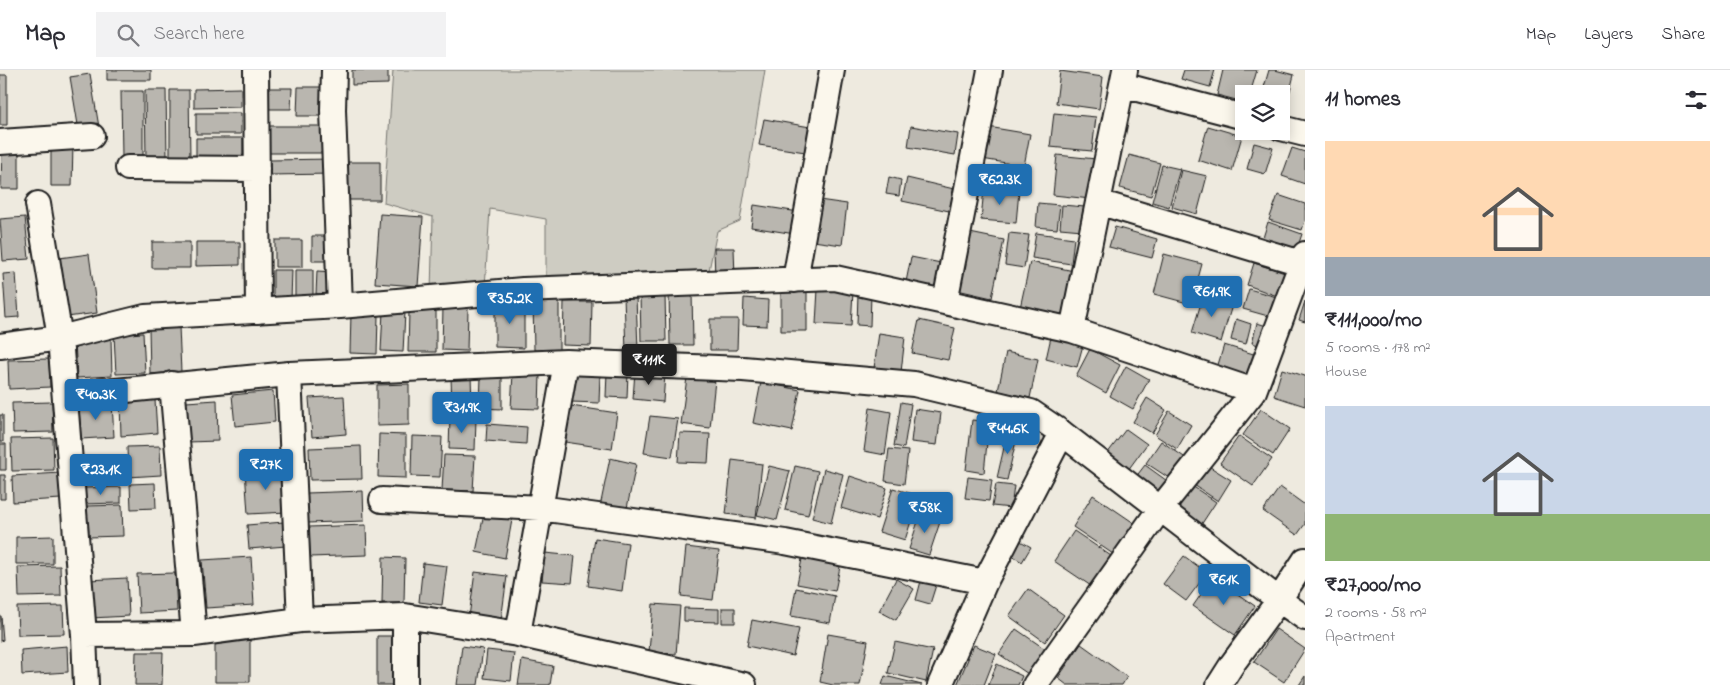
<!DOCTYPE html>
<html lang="en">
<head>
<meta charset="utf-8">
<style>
	:root { --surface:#fff; --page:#f2f2f3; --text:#2b2b33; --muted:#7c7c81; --line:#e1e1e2; --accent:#1f6fb2 }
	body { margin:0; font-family:"Indie Flower",sans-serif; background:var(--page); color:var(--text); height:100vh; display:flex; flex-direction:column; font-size:19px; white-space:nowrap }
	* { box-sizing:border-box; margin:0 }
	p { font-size:16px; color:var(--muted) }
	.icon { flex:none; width:28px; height:28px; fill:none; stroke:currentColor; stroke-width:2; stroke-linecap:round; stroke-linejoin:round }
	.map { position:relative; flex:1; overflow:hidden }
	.details { display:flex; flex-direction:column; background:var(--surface); width:425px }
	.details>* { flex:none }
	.tools { position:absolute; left:1235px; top:15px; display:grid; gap:10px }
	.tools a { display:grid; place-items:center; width:55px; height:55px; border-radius:0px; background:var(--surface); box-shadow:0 2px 12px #0003; font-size:25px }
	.price { position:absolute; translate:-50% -42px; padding:0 11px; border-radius:5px; background:var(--accent); color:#fff; font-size:16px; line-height:32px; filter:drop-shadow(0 1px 2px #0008) }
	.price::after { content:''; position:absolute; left:50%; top:30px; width:15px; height:11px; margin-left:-8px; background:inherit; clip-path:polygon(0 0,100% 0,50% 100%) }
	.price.selected { background:#222; color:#fff }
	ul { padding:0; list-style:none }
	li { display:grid; align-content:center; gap:10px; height:265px; padding:0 20px }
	li span { display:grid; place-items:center; height:155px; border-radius:0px; color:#555 }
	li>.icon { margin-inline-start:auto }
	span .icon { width:90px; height:90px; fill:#fffc; stroke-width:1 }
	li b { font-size:21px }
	h2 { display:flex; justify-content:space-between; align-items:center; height:60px; padding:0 20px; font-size:21px }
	header { display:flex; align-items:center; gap:30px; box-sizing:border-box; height:70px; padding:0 25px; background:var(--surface); border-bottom:1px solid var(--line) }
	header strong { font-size:24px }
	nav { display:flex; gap:28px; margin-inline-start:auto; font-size:18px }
	.search { width:350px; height:45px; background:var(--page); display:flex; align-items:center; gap:12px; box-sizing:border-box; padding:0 18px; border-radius:0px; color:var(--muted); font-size:19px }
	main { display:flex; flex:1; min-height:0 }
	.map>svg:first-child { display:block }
	.green { fill:#ceccc2; stroke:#75746f }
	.building { fill:#b9b6af; stroke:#1c1c1c }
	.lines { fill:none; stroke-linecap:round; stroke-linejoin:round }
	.minor-casing { stroke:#1c1c1c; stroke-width:28 }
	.minor { stroke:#fbf7ec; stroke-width:24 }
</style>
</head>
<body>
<header>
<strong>Map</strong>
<div class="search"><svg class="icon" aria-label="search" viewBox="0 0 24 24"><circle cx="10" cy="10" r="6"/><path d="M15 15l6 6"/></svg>Search here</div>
<nav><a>Map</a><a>Layers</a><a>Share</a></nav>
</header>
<main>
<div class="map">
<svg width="1305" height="615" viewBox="0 0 1305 615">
	<rect width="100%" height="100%" fill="#eeeadf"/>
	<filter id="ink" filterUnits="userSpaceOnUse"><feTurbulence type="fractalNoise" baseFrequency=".02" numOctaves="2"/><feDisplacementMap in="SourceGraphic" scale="10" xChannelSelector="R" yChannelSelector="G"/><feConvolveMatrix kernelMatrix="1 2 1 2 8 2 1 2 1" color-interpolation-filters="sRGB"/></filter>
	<g filter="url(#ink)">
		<path class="green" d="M393,0H765L740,151L717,161L708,205L546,208V149L490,139L485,217L431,222L433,147L384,133Z"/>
		<path class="building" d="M107,0H151V10H107Z
			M352,0H388V14L352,15Z
			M1184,0H1215L1210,17L1181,9Z
			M1223,0H1257L1250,24H1244V32L1217,25Z
			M1269,0H1275L1294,5L1285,40L1281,39V24H1262Z
			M1060,1L1103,7L1099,39L1056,33Z
			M90,4L99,57L79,61L70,7Z
			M0,5H7V55H0Z
			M298,17H328V46H297Z
			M241,18V37L194,38V19Z
			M268,18H292L291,39H267Z
			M145,20H166L167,89H146Z
			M170,20H189L190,89H170Z
			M121,21H143V89H122Z
			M196,43H241V64H196Z
			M1054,43L1096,47L1092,81L1050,77Z
			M764,49L816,58L812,83L759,75Z
			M269,56H330L329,83H269Z
			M911,56L958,64L955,85L908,77Z
			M1208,56L1242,66L1232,101L1198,90Z
			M988,57L1030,64L1024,96L982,89Z
			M196,68H243V87L196,88Z
			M1254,73L1273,78L1265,104L1247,99Z
			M51,74H73L72,116H51Z
			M2,76H19V119H1Z
			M1292,78L1305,82V114L1282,106Z
			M1057,85L1096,89L1091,129L1053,125Z
			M1129,85L1160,93L1151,126L1120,118Z
			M332,89V104L270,105V90Z
			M348,92H380V130H348Z
			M1162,95L1180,99L1169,137L1152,132Z
			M1181,100L1207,106L1197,144L1172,137Z
			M889,107L901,110L899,126L886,124Z
			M907,108L954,119L949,141L902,131Z
			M984,118L1019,121L1016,153L981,150Z
			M1278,125L1305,134V151L1302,160L1269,150Z
			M819,130L847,134L842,175L813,171Z
			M1038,133L1060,135L1057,159L1036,157Z
			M754,135L799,142L795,164L751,157Z
			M1062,135L1085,137L1082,160L1060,158Z
			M380,144L423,147L418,216L375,213Z
			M25,147L29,189L3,191L0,149Z
			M1268,152L1302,164L1296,182L1262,171Z
			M1115,157L1157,169L1152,188L1109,177Z
			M965,162L1004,170L992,228L953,219Z
			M1009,163L1029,165L1024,198L1005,195Z
			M1036,163L1074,168L1071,194L1032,188Z
			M312,166H333V191H312Z
			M275,170H302V197H275Z
			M152,172H190V198H152Z
			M196,172H240V195L196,196Z
			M714,178H734L735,208L715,209Z
			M89,184L97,243L67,247L59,188Z
			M1164,184L1202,194L1191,234L1154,224Z
			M911,187L941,193L935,218L906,212Z
			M1030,192L1074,201L1065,247L1020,238Z
			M1254,193L1288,204L1280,227L1247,215Z
			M273,200H292L291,230H273Z
			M295,200H313V232H295Z
			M317,201L334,202L333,224H316Z
			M16,203L19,247L6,248L3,204Z
			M818,219L853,221L851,256L816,254Z
			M1249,219L1280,228L1275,248L1243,239Z
			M692,222L693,275H670L669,223Z
			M781,222H807V261H781Z
			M858,223L871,224L870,256L857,255Z
			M1204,223L1233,232L1221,272L1192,263Z
			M640,225H665L666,271H641Z
			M624,227H636L638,280L626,281Z
			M744,228L768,230L767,256L743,255Z
			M533,231H559V280H534Z
			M1305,231V252L1299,250Z
			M495,232H524V278L495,277Z
			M564,232H592L591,276L563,275Z
			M443,237L468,238L467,281L442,280Z
			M383,241L405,242L403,282L381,281Z
			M409,241H436V282H408Z
			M351,243L378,245L377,284L350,283Z
			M710,249H738L737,280H710Z
			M1236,249L1251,254L1246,274L1231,270Z
			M919,250L955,258L948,290L912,283Z
			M1257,253L1270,257L1265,277L1252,273Z
			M179,257L181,302L150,304L149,258Z
			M143,263L145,303L116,304L114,265Z
			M879,263L905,267L901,302L874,298Z
			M1051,267L1083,275L1077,297L1046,289Z
			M111,269L112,306L77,308L75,271Z
			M1224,275L1260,286L1253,309L1217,298Z
			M1090,279L1120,295L1106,323L1076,306Z
			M1006,282L1038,289L1030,328L998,321Z
			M49,289L50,317L9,319L8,290Z
			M1126,296L1149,309L1133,339L1110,326Z
			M1282,299L1305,306V336L1274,326Z
			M635,301L665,304L663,332L633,329Z
			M571,302L600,303L599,333L571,332Z
			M607,302L628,303L627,328L606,327Z
			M513,303L540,304L539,339L511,338Z
			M481,306L502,307V339L480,338Z
			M471,307L472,335H452L451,308Z
			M687,307L715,310L710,358L681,354Z
			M761,312L800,320L792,361L753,353Z
			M409,314V355L377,356V315Z
			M273,321L275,352L235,356L232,325Z
			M344,326L346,364L312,367L309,328Z
			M1147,328L1166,340L1152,363L1133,352Z
			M155,330L157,363L121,366L120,332Z
			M217,330L218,371L188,372L186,332Z
			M52,332L53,362L13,363L12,333Z
			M901,332L911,334L904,378L894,376Z
			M112,333L114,367L81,369L79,335Z
			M571,336L617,343L612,379L565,372Z
			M870,338L891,342L885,385L864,381Z
			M915,339L941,343L937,375L911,372Z
			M1261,339L1290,359L1273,385L1243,365Z
			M1169,341L1191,355L1177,379L1155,365Z
			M0,345H3V372H0Z
			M650,346L678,349L672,387L644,383Z
			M450,347L476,348L475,380L449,379Z
			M972,350L989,352L984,403L966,400Z
			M487,354L527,357L526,374L486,371Z
			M1126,359L1147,374L1128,400L1107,384Z
			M1008,360L1018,362L1007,410L997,408Z
			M680,363L710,364L708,393L678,392Z
			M379,364L406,365V408L378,407Z
			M412,366L442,367L440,407L411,406Z
			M1239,366L1272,389L1253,416L1220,393Z
			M53,368L54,400L12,401L11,369Z
			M1161,371L1187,389L1172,410L1146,393Z
			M0,374H6V400H0Z
			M160,376L161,405L128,407L127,377Z
			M361,376L362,409L310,410L309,378Z
			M889,379L908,381L904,414L885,411Z
			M444,385L475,386L473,421L442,420Z
			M610,388L636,394L626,443L600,437Z
			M120,389V413H82L81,390Z
			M732,390L762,394L756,448L726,444Z
			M1145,395L1170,413L1161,426L1135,408Z
			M1207,395L1231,410L1218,431L1194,415Z
			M769,396L790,401L777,450L757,445Z
			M795,396L818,401L808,445L785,440Z
			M285,398L288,442L248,444L245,400Z
			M824,399L843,404L831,453L812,448Z
			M60,403L61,429L13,432L12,406Z
			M0,405H5V429H0Z
			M850,406L887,418L877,449L841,438Z
			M968,407L992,410L989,431L965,428Z
			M155,413L156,438L131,439L130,414Z
			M996,414L1014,416L1011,438L992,436Z
			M1192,416L1216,432L1199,458L1175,441Z
			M121,417V433L81,434V418Z
			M1280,417L1305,435V454L1297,465L1263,441Z
			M893,418L919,426L905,470L879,462Z
			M363,421L364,451L308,453L307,423Z
			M1093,425L1137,455L1116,486L1073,457Z
			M122,435L123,466L88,467L87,436Z
			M921,442L941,449L929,485L909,479Z
			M484,444L512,450L505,488L476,482Z
			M284,452L286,476L249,479L247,455Z
			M366,455L367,485L310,487L309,457Z
			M1074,461L1114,488L1094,518L1054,491Z
			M53,466V494H16V467Z
			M595,468L628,473L622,521L588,516Z
			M1015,468L1031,477L1022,492L1007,483Z
			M686,477L719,481L713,530L681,526Z
			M545,483L575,486L572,513L542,511Z
			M803,484L841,492L835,521L797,514Z
			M1184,486L1207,503L1186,531L1163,514Z
			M251,487L254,535L206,538L202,490Z
			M383,487L405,488L404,533H382Z
			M423,493L447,496L442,535L419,532Z
			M60,496L61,526L19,527L18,497Z
			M475,502L507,506L501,551L469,547Z
			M175,503L177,541L139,543L137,504Z
			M1213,507L1255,536L1235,565L1193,536Z
			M127,508L129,546L91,548L89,510Z
			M896,509L914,519L896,550L879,541Z
			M921,511L936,515L930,534L916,530Z
			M796,518L835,526L830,553L791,546Z
			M1028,519L1064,545L1045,572L1009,546Z
			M653,534L680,536L676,584L649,582Z
			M63,536L64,564L18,565L17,537Z
			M684,538L719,539V552L684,551Z
			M722,538H735V553H722Z
			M0,546H1L3,570L0,571Z
			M752,550L799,559L793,586L747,576Z
			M1016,559L1048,581L1031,606L999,584Z
			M1276,559L1305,579L1284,612L1254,592Z
			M828,564L868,571L860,615H833L820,612Z
			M377,566H392V615H377Z
			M215,569H250V612H215Z
			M895,572L933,580L926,612L888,603Z
			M1081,574L1127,607L1122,615H1067L1058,608Z
			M974,575L996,584L984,615H957Z
			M67,576L68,602L22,605L21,580Z
			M462,576L483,579L478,615H457Z
			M487,580L514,583L511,611L484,608Z
			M136,582H163L162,615H135Z
			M522,590L553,596L550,615H518Z
			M997,594L1022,606L1018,615H988Z
			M885,606L922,615H882Z
			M1305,606V615H1299Z"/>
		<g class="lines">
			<defs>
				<path id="minor" d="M256,0L258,241
					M334,0L333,40L340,236
					M1122,15L1244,47
					M1281,58L1305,64
					M0,72L92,66
					M128,98L257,99
					M1098,132L1301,193
					M38,134L60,268L84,565L86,615
					M795,210L832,0
					M945,232L990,0
					M1072,260L1125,0
					M0,276L60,268L145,247L340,236L523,220L835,208L1072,260L1254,321
					M289,304L300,550
					M172,314L194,564
					M65,326L289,304L566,292L743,299L914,314L1031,342L1062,363L1279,530L1305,548
					M382,430L540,438L785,472L985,512
					M405,546V615
					M518,564L566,292
					M84,565L194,564L300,550L405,546L518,564L744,615
					M940,615L985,512L1062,363
					M1035,615L1160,439L1254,321L1305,184
					M1219,615L1233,593L1279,530L1305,490"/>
			</defs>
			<use href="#minor" class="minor-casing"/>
			<use href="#minor" class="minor"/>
		</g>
	</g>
</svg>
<div class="tools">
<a><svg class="icon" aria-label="layers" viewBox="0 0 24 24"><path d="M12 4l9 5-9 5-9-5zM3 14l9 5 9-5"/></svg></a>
</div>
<b class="price" style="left:1000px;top:136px">₹62.3K</b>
<b class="price" style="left:1212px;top:248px">₹61.9K</b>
<b class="price" style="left:510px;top:255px">₹35.2K</b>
<b class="price selected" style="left:649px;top:316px">₹111K</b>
<b class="price" style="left:96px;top:351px">₹40.3K</b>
<b class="price" style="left:462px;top:364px">₹31.9K</b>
<b class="price" style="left:1008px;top:385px">₹44.6K</b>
<b class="price" style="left:266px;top:421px">₹27K</b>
<b class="price" style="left:101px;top:426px">₹23.1K</b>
<b class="price" style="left:925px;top:464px">₹58K</b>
<b class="price" style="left:1224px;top:536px">₹61K</b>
</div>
<section class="details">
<h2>11 homes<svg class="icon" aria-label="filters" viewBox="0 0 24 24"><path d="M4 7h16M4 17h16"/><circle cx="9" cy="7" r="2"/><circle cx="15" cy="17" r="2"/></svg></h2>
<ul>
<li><span style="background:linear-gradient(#ffd9b3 75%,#9aa5b1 0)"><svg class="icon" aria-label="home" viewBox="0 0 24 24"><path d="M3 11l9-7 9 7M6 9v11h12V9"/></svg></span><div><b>₹111,000/mo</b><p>5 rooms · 178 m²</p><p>House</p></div></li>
<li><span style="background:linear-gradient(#c9d6e8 70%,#8fb573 0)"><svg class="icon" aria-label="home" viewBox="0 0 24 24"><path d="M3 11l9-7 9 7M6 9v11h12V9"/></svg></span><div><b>₹27,000/mo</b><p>2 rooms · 58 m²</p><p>Apartment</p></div></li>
</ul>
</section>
</main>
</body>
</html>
